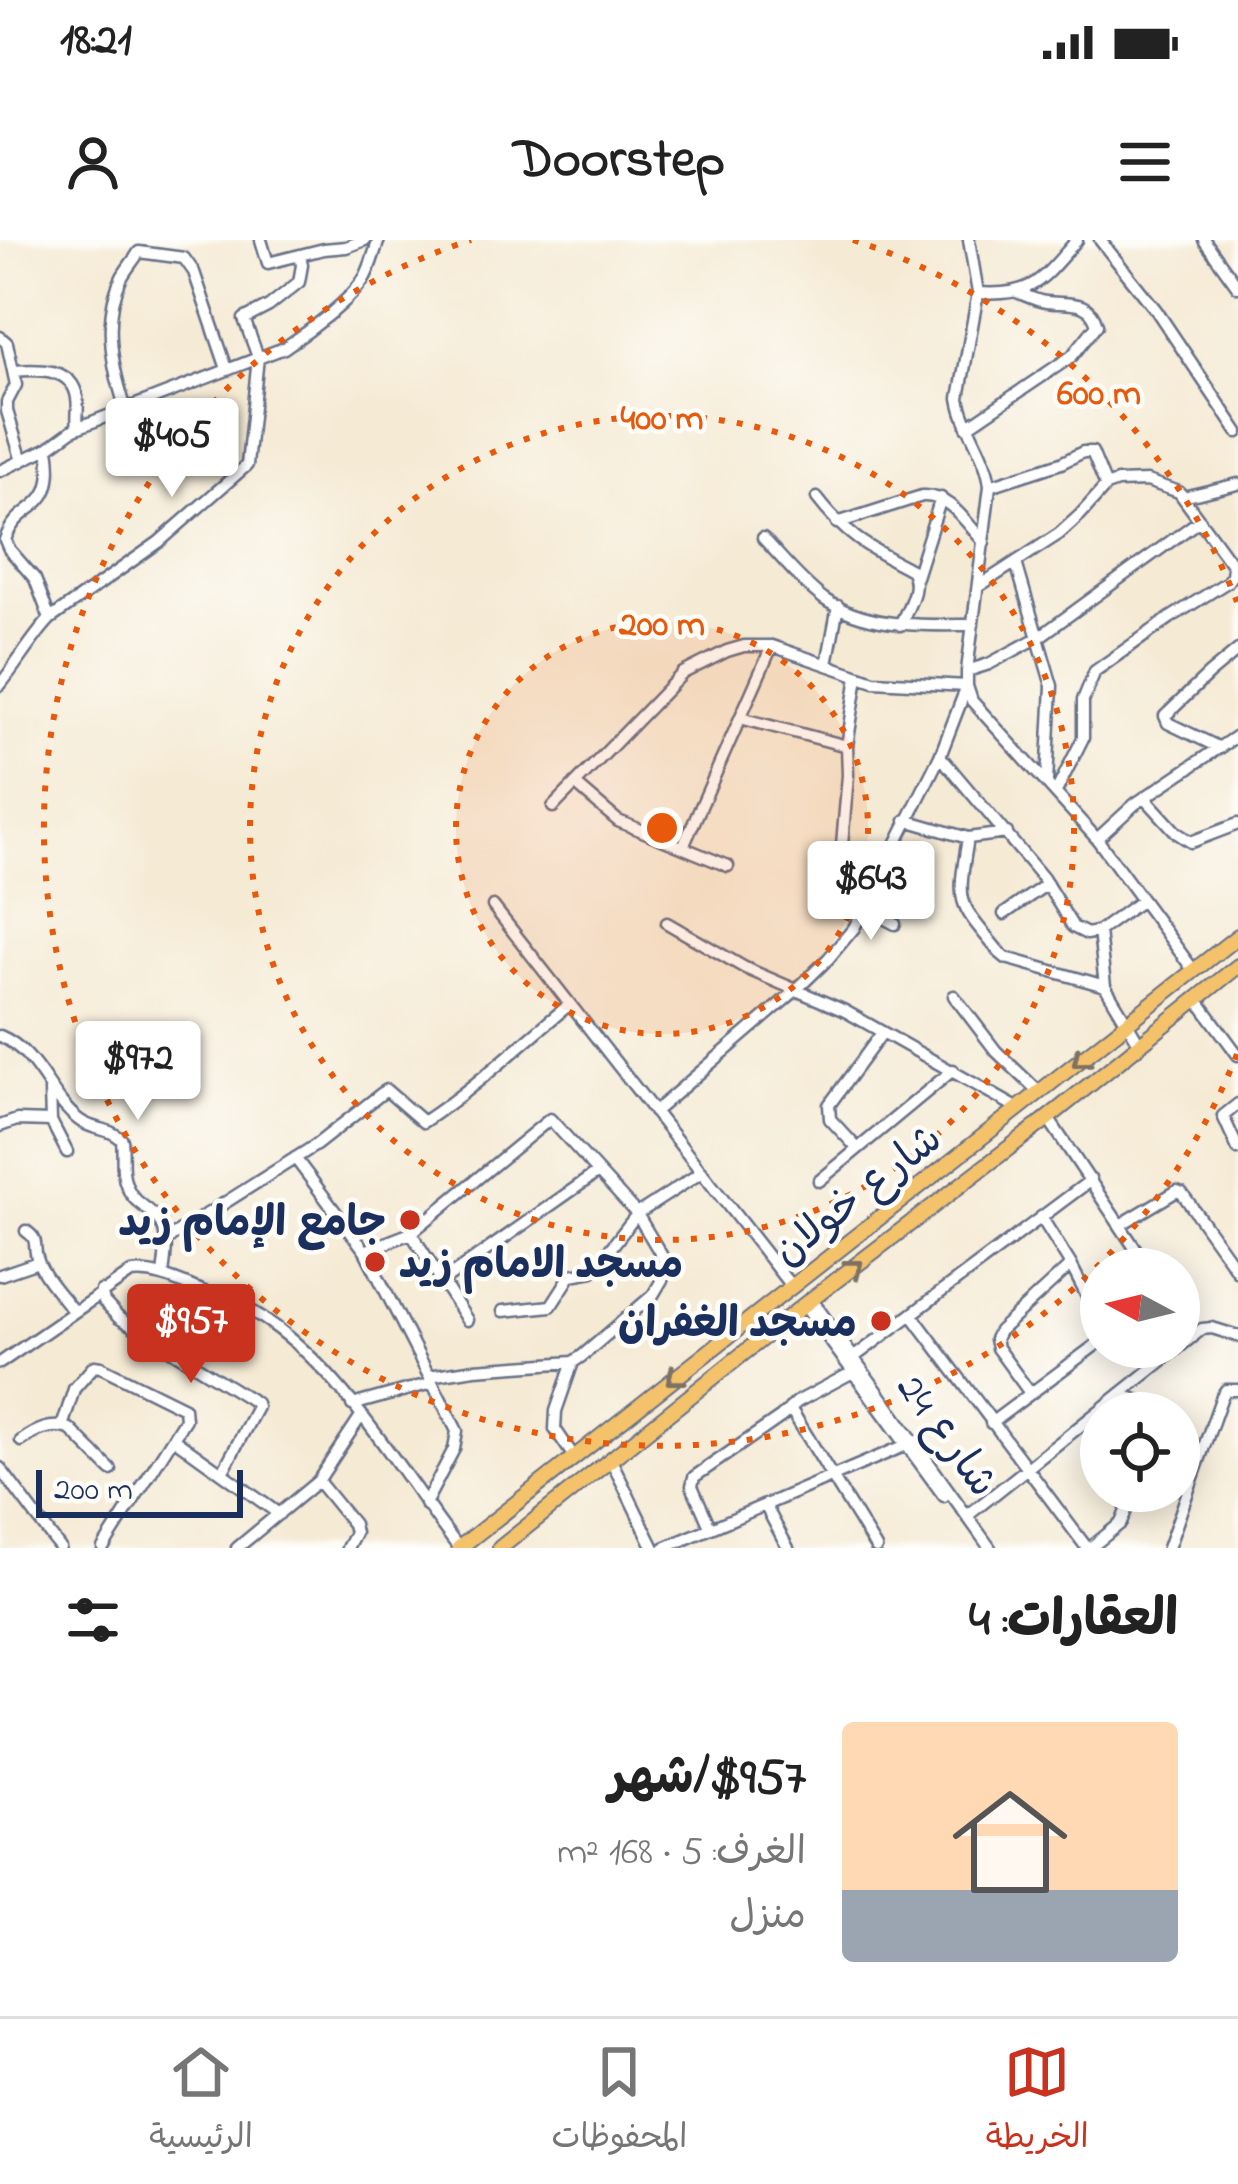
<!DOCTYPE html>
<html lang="ar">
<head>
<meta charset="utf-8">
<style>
	:root { --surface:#fff; --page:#f2f2f2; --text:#222; --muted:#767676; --line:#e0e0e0; --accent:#c8321e }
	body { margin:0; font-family:"Indie Flower","Playpen Sans Arabic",sans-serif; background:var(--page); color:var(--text); direction:rtl; height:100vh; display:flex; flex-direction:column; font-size:45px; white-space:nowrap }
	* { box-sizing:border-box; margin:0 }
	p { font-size:39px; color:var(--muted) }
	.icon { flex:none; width:66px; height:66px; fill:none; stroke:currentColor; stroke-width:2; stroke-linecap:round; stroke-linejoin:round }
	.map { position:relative; height:1308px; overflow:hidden; direction:ltr }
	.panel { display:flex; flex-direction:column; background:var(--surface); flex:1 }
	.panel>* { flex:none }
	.needle { width:78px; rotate:277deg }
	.buttons { position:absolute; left:1080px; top:1008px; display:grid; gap:24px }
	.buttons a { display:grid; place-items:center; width:120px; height:120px; border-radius:50%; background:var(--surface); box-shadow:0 6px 30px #0003; font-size:60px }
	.scale { position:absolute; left:36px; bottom:30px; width:207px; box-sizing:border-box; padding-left:12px; border:6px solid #1b2f5e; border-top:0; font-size:33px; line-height:42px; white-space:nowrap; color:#1b2f5e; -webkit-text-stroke:9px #fdfcf7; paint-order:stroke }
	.price { position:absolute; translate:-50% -102px; padding:0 27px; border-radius:12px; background:#fff; color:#222; font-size:39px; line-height:78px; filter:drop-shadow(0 3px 6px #0008) }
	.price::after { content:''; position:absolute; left:50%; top:72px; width:36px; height:27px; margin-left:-18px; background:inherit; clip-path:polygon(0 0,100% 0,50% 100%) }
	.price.on { background:var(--accent); color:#fff }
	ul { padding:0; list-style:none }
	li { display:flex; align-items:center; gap:36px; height:300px; padding:0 60px }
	li span { display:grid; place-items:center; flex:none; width:336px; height:240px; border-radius:12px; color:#555 }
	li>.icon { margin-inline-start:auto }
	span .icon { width:144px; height:144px; fill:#fffc; stroke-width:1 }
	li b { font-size:51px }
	h2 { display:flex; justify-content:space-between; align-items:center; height:144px; padding:0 60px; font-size:51px }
	.status { display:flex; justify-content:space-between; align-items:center; height:84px; padding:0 60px; background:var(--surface); direction:ltr }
	.status svg { height:33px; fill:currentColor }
	header { display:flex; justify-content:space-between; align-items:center; height:156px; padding:0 60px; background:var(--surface); font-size:54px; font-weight:700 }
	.tabs { display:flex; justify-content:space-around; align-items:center; height:168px; border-top:3px solid var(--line); background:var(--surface); font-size:33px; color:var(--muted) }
	.tabs a { display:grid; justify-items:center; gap:6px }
	.tabs .on { color:var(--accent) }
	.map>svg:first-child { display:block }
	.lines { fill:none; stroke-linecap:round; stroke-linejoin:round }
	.minor-casing { stroke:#677087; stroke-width:15 }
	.major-casing { stroke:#677087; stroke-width:18 }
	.minor { stroke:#fff; stroke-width:10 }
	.major { stroke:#f4c26a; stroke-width:14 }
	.oneway { stroke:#7d7163 }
	.ring { fill:none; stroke:#e8590c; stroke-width:6; stroke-dasharray:6 12 }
	.poi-dot { fill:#c8321e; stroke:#fdfcf7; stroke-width:4.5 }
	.labels { text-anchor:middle; stroke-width:9; stroke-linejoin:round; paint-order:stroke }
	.street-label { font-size:42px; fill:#1b2f5e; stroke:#fdfcf7 }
	.poi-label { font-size:42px; font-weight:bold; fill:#1b2f5e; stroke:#fdfcf7; text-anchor:end }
	.centre { fill:#e8590c; stroke:#fdfcf7; stroke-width:6 }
	.ring-label { font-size:36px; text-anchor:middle; font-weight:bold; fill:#e8590c; stroke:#fdfcf7; stroke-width:9; stroke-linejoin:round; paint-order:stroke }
</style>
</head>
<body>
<div class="status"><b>18:21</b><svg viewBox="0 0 49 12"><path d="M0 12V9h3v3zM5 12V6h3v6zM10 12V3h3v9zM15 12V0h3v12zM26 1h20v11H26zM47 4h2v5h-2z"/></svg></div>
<header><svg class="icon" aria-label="menu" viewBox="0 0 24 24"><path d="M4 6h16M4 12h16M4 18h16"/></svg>Doorstep<svg class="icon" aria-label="person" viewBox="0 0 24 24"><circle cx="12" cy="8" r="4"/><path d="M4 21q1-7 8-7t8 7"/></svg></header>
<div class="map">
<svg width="1238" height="1308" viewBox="0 0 1238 1308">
	<rect width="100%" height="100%" fill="#fdfcf7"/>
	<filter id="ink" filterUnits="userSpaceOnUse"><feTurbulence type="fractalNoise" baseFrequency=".00833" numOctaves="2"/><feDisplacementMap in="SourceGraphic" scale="24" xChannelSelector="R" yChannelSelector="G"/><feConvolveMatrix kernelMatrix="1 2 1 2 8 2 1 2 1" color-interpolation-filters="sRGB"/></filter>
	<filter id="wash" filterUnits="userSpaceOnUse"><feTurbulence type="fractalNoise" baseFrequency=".004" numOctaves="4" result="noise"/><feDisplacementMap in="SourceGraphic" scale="48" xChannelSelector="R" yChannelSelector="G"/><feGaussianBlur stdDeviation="2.7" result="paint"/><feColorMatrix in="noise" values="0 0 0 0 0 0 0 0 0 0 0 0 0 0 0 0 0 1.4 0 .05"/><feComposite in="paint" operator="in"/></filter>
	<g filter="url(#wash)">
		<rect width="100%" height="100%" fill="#f5ead4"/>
	</g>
	<g filter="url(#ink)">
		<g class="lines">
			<defs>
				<path id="minor" d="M261,0L268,23L324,9L346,7L365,0
					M969,0L978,53L959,158C964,189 987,215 990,246L967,431V446L972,461L1097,599L1194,731
					M1100,0L1156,70L1238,192
					M1204,0L1238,47
					M978,53C1034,57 1042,39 1077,0
					M0,97L7,103L16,145L7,162V171L22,221
					M13,131C37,129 73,127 77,158C79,168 76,177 78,187
					M126,169C112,128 102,77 122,37C127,28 134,20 139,12L184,18L194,32L227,129
					M967,187L1072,116L1097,85C1090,59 1069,65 1046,62C1036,61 1027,56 1017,52
					M0,231L48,208L74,189L284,108C307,93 352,60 365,37C371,26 374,12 379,0
					M990,246L1061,223L1083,212H1092L1106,246
					M1183,257L1238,244
					M817,258C847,297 868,307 911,330C922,347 907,368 900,385
					M837,283L922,256C950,254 966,283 984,302
					M763,298C782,318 801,342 824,359C867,389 923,385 973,385
					M1016,323L1052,446L1047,542
					M916,337L941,258
					M979,346L1059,294L1080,275L1106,246L1117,242L1147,241L1179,252L1233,326L1232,335L1227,342L1170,378L1095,431L1083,460V498L1056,552
					M50,379L159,302L247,225L258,117L244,79L269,66L299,42L302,25L300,15
					M827,424L838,366
					M967,431L989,424L1039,397L1200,280
					M858,436L847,506L848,535L840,628L865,668L895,684
					M0,445C18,423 31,399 50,379L35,339L9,309L5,300C20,257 59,276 48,208
					M740,478L847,506
					M1220,508L1168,483L1165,476L1209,434L1238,410
					M940,516L1043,638L1073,687L1087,694L1099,691L1142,660
					M575,544L618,581L728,626
					M1146,559L1177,593L1191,602L1238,584
					M553,567L683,433L727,411L744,406H772L874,441L967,446
					M906,580L968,598L1007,593
					M968,598C957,666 956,660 1000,713L1006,718L1105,746
					M1097,599L1135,564L1238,495
					M683,607L772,406
					M493,666L791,1046
					M1004,674L1047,644
					M667,683L745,728L845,771L1019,869
					M1099,691L1105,746L1139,803
					M954,756L996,811L1040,853
					M1196,758L1238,815
					M0,796C38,812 48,856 79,880C93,891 110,887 122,900C124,916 120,931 127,947C133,961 142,964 153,974C172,990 165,1013 163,1036
					M50,850L51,881L67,912
					M1238,864L1223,876L1238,909
					M654,872L796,750L828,719L854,688L940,516L967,446
					M1048,878L1149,1029
					M0,886L17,880L51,881
					M857,908L830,879L829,865L882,793
					M295,918L365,1011L411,993
					M819,941L953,830
					M1041,977L1071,1025L1101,1084
					M1120,985L1172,954L1177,951L1182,953L1238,1032
					M26,991C39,1000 33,1003 37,1018C42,1036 62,1056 73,1071
					M166,1000L316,905L386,850L423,882C476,847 521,804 570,764
					M365,1011L457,1191L454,1209L425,1264
					M0,1035L38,1022
					M443,1041L598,932
					M101,1051L104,1062L119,1078L256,1163L257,1167L222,1233
					M812,1060L990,1308
					M804,1065L944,1256
					M912,1075L1087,1308
					M1179,1076L1193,1097
					M467,1080L411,993L550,879L637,974L593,1031L571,1035L551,1066L503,1071
					M853,1118L1091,940
					M573,1122L556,1171L555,1189L574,1217
					M0,1123L131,1033C156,1030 179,1042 202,1051C224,1059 250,1068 269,1082C346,1135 401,1234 459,1308
					M429,1136L475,1129L573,1122L582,1116L653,1055L669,1028L637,974L702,932
					M1030,1153L997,1108L995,1099L999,1091L1071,1025
					M1120,1154L1157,1167L1160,1173
					M352,1165L432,1143
					M790,1168L876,1308
					M991,1183L1101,1101
					M62,1187L74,1149L94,1126L101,1127L184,1168L185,1179L103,1308
					M173,1198L279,1274
					M21,1201C37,1190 50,1183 70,1189L111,1230
					M611,1220L654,1308
					M0,1228L60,1308
					M318,1241L353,1284L355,1293L347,1308
					M765,1265L788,1308
					M967,1276L1202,1089L1212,1088L1238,1096
					M710,1287L692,1246L694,1237L781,1177L797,1162L853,1132
					M237,1308L318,1241L361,1176
					M664,1308L911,1203
					M1090,1308L1121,1283L1134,1251
					M1168,1308L1222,1156L1226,1150H1238"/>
				<path id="major" d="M459,1308L1238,696
					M500,1308L804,1065L1048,878L1238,726"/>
			</defs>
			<use href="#minor" class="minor-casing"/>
			<use href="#major" class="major-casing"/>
			<use href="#minor" class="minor"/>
			<use href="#major" class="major"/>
		</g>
		<defs><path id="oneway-chevron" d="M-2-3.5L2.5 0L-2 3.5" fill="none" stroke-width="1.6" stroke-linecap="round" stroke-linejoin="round" transform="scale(3)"/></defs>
		<g class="oneway">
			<use href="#oneway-chevron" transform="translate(1080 820) rotate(141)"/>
			<use href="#oneway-chevron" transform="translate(855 1027) rotate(-38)"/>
			<use href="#oneway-chevron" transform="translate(674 1138) rotate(142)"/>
		</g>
	</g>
	<circle cx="662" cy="588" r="206" fill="#e8590c" fill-opacity=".12"/>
	<g class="ring">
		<circle cx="662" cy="588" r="206"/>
		<circle cx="662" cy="588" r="412"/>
		<path d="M1237 814A618 618 0 1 1 471 0M853 0A618 618 0 0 1 1237 362"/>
	</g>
	<g class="poi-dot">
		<circle cx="410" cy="980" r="12"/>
		<circle cx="375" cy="1022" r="12"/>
		<circle cx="881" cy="1081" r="12"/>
	</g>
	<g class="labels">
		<g class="street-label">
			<text transform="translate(856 953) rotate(-38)" y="15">شارع خولان</text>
			<text transform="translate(949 1194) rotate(54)" y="15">شارع 24</text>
		</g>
		<g class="poi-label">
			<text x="386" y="995">جامع الإمام زيد</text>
			<text x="399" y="1037" text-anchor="start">مسجد الامام زيد</text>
			<text x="857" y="1096">مسجد الغفران</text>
		</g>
	</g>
	<circle cx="662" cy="588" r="18" class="centre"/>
	<g class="ring-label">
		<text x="1099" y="164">600 m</text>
		<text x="662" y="189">400 m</text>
		<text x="662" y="395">200 m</text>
	</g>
</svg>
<div class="buttons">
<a><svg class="needle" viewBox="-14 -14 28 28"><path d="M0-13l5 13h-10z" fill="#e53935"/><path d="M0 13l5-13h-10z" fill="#767676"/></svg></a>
<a><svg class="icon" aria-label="locate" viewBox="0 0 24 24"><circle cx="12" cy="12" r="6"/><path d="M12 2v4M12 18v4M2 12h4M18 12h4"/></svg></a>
</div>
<div class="scale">200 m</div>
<b class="price" style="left:172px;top:260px">$405</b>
<b class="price" style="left:871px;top:703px">$643</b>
<b class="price" style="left:138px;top:883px">$972</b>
<b class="price on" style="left:191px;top:1146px">$957</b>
</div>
<section class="panel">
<h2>العقارات: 4<svg class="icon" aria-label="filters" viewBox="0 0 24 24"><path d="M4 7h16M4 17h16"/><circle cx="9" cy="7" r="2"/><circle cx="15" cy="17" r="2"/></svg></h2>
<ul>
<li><span style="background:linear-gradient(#ffd9b3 70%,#9aa5b1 0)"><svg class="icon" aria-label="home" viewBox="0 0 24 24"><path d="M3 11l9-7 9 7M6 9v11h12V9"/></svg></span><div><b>$957/شهر</b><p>الغرف: 5 · 168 m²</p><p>منزل</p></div></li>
</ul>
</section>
<nav class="tabs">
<a class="on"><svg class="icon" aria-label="map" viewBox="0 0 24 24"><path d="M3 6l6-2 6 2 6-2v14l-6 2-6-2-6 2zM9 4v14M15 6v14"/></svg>الخريطة</a>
<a><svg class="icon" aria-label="saved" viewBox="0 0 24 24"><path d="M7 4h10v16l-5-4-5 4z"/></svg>المحفوظات</a>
<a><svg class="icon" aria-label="home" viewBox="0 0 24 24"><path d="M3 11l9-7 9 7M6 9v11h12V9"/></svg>الرئيسية</a>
</nav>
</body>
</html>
